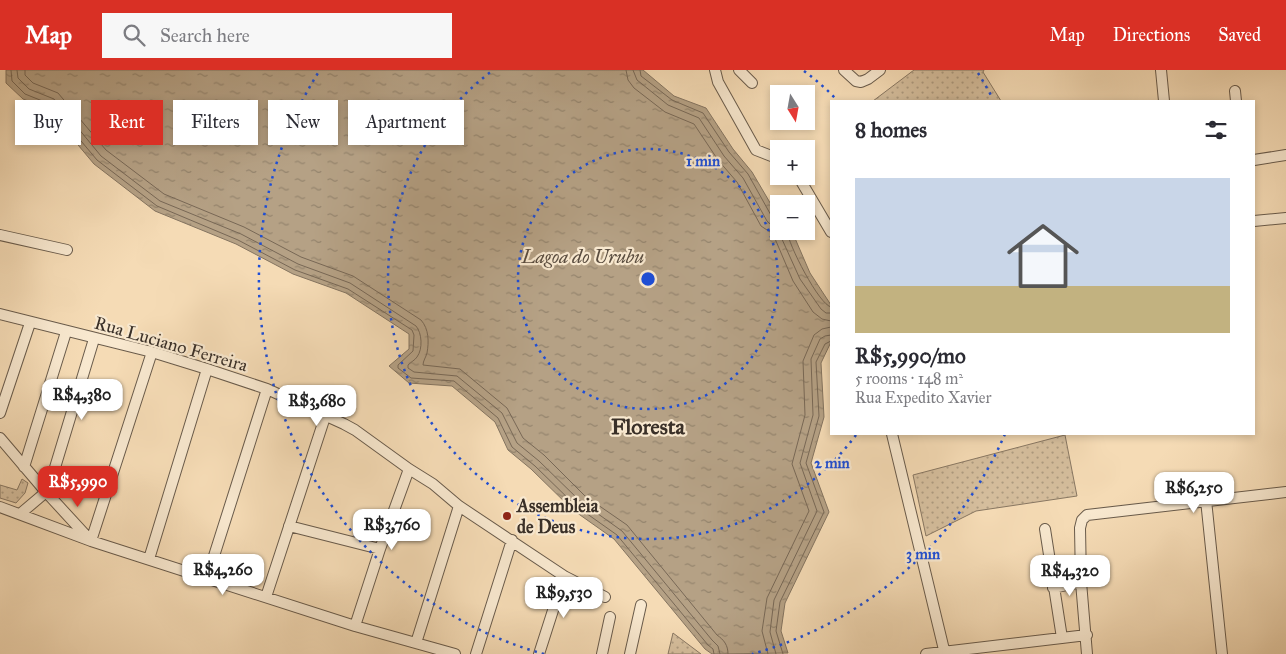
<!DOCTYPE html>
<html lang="en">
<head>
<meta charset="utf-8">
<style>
	:root { --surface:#fff; --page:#f7f7f7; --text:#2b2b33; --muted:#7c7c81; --line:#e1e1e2; --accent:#d93025 }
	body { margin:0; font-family:"IM FELL Great Primer",serif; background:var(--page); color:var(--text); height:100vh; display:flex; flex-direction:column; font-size:19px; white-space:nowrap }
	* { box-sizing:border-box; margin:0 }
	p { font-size:16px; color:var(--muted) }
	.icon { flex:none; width:28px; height:28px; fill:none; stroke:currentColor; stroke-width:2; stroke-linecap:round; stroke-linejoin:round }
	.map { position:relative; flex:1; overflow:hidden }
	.panel { position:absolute; left:830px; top:30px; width:425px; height:335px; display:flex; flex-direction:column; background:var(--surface); border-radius:0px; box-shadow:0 2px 8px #0003 }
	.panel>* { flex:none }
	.banner { position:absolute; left:15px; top:30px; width:475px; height:45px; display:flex; gap:10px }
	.needle { width:32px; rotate:169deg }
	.tools { position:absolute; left:770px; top:15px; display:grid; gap:10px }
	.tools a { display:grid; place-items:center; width:45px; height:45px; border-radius:0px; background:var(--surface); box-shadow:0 2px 8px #0003; font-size:25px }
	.price { position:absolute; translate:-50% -42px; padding:0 11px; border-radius:10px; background:#fff; color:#222; font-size:16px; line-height:32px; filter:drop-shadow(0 1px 2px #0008) }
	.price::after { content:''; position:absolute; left:50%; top:30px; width:15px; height:11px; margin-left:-8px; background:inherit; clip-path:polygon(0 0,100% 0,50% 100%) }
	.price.on { background:var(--accent); color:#fff }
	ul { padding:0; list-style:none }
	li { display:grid; align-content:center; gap:10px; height:265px; padding:0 25px }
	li+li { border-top:1px solid var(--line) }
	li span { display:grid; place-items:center; height:155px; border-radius:0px; color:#555 }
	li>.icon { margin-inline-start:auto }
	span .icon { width:90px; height:90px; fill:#fffc; stroke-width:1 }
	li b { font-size:21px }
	h2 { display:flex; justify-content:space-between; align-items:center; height:60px; padding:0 25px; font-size:21px }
	.pill { padding:0 18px; border-radius:0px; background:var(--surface); box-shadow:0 2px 8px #0003; font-size:18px; line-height:45px }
	.pill.on { background:var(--accent); color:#fff }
	header { display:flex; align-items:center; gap:30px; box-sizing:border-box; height:70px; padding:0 25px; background:var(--accent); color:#fff }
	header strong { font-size:24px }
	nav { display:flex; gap:28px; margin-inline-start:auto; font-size:18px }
	.search { width:350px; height:45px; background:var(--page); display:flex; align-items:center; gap:12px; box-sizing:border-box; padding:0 18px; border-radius:0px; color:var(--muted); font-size:19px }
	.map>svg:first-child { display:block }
	.grass { fill:url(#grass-dots); stroke:#887762 }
	.water { fill:url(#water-ripples); stroke:#847460 }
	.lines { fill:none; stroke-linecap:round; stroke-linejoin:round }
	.shore { stroke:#786856; stroke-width:1 }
	.minor-casing { stroke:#695b4b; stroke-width:12 }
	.minor { stroke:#f8e8cf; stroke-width:10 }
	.ring { fill:none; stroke:#1d4ed8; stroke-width:2.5; stroke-dasharray:2.5 5 }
	.poi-dot { fill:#8f2418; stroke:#f8e8cf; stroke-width:2 }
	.labels { text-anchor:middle; stroke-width:4.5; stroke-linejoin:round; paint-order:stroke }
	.street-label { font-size:18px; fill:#3a3028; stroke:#f8e8cf }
	.poi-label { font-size:18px; font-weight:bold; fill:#3a3028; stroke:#f8e8cf; text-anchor:start }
	.water-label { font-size:19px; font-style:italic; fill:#594c3f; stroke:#f8e8cf }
	.district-label { font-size:22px; font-weight:bold; fill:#3a3028; stroke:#f8e8cf }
	.centre { fill:#1d4ed8; stroke:#f8e8cf; stroke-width:2.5 }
	.ring-label { font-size:15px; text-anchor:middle; font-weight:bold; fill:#1d4ed8; stroke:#f8e8cf; stroke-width:4.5; stroke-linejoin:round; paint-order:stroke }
</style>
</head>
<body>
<header>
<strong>Map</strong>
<div class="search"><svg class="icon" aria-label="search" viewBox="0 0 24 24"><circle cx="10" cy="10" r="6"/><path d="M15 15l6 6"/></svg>Search here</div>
<nav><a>Map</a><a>Directions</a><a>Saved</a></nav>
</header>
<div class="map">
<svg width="1286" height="584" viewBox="0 0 1286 584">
	<defs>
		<pattern id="grass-dots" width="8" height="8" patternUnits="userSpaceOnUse" patternTransform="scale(1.25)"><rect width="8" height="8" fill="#d5be9d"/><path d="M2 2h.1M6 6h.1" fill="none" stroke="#ae9b80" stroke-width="1.8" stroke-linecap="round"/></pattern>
		<pattern id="water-ripples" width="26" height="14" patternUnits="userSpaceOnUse" patternTransform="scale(1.25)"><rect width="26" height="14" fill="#b5a185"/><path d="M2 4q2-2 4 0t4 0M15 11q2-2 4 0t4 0" fill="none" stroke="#94846d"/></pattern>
	</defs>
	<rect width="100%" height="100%" fill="#f5dbb5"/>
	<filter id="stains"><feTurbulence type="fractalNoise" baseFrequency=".004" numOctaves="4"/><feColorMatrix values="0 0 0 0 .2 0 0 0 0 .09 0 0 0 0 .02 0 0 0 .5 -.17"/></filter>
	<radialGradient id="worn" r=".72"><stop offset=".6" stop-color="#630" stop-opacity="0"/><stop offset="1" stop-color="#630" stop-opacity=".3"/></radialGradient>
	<path class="grass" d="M914,0H984L983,2L1001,31H873Z
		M1065,365L1077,426L976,441L926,466L913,405Z
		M22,409L28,413L25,423L16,433L0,428V415L17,420Z
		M673,563L701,584H668Z"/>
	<path class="water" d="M6,0H643L674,26L706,38L733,79L752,102L779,148V161H790L794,166L810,203L831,235V272L821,293L824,347L811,393L829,442L785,533L781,561L788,583L712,584L705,579L614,469L573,440L531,399L508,380L495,352L452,316L409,313L389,296L409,279V264L346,223L293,204L236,174L155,141L94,94L47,38L23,29L6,13Z"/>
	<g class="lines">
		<path class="shore" d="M11,0L12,11L25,24L50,34L97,90L157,136L238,170L295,200L348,219L412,260L414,265L413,281L398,295V298L411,308L454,311L498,348L512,377L535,396L576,436L617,465L708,575L713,579L714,584
			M17,0L18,8L29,19L54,29L101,86L160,131L241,164L298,194L350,213L416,256C422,263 423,279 417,287C415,290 411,292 408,295V298L414,302L457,306L502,343L517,373L539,391L580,431L622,461L712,570L718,576L720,584
			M25,0V5L33,13L58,23L106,80L164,124L244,157L301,187L353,206L421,250C429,259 429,272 427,283C426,287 423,291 423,295L460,299L507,338L523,368L544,385L585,426L627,455L717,565C724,570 728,575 728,584
			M626,0L628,10L634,18L665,42L694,54L718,90L737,112L761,156L773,164L793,211L813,242L822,249L831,251
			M633,0L637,10L668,35L699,48L724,86L743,108L767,151L772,156L779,157
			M640,0L641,6L672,30L703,43L729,82L748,104L772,147L779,150
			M780,161L781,167L800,209L821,239L826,243H831
			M787,161C788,174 819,235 831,237
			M768,584L762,561L767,528L809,441L792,394L805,345L803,291L814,265L822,259L831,257
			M776,584L770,562L774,530L817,441L800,393L813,345L811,289L820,269L825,266L831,265
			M783,584L776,561L780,532L824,442L806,393L819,346L816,292L825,274L831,271"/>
		<defs>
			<path id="minor" d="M715,0L718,12L756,80L779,89
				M739,0L752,13
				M844,0L856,11L861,12L868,9L880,0
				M1161,0L1164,31
				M1235,21L1236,31
				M1254,90L1286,85
				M798,106L831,162
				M1254,151L1286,148
				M0,165L67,180
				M0,244L152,282L207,299L267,319L344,354L355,360L409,399L433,414L459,436L564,506L605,527
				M0,343L30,253
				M892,364L945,584
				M0,368L46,422L91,471L152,282
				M24,397L66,262
				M1206,430L1222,584
				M0,437L91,471L355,556L455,584
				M20,444L46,422L50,414L94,269
				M289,456L380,479
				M1045,459L1062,568
				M149,489L207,299
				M207,508L267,319
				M1053,518L1081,512
				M266,527L325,347
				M355,556L380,479L409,399
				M416,573L459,436
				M476,584L512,470
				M539,584L564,506
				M602,584L610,547
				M630,584L641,535
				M926,584L1087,565
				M1087,584L1081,512L1080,458L1082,450L1087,445L1286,422"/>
		</defs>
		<use href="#minor" class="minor-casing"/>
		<use href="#minor" class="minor"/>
	</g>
	<g class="ring">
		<circle cx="648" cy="209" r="130"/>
		<path d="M856 365A260 260 0 1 1 492 1M804 1A260 260 0 0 1 837 30"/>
		<path d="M1005 364A389 389 0 0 1 752 584M544 584A389 389 0 0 1 318 3M978 3A389 389 0 0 1 993 29"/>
	</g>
	<circle class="poi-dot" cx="507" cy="446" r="5"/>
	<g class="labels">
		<g class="street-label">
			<text transform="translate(171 274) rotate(16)" y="6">Rua Luciano Ferreira</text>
		</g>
		<g class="poi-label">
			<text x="517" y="442">Assembleia<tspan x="517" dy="21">de Deus</tspan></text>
		</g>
		<g class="water-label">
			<text x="583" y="193">Lagoa do Urubu</text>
		</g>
		<g class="district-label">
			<text x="648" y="364">Floresta</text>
		</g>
	</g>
	<circle cx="648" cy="209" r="8" class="centre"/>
	<g class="ring-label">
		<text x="703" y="96">1 min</text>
		<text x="832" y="398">2 min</text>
		<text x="923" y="489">3 min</text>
	</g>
	<rect width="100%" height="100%" filter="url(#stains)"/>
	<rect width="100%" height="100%" fill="url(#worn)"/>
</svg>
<div class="tools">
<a><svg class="needle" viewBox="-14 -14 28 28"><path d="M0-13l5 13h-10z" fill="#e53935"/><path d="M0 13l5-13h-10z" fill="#7c7c81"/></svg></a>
<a>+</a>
<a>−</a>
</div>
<b class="price" style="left:82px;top:351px">R$4,380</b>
<b class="price" style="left:317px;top:357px">R$3,680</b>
<b class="price on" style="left:78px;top:438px">R$5,990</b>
<b class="price" style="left:1194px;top:444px">R$6,250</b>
<b class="price" style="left:392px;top:481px">R$3,760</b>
<b class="price" style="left:223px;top:526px">R$4,260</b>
<b class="price" style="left:1070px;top:527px">R$4,320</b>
<b class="price" style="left:564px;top:549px">R$9,530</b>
<div class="banner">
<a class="pill">Buy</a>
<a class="pill on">Rent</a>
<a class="pill">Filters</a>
<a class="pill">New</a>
<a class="pill">Apartment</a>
</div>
<section class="panel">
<h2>8 homes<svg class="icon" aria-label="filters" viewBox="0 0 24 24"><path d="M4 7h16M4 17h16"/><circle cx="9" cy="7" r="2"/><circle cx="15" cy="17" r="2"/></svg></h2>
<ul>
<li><span style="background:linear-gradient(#c9d6e8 70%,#c2b280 0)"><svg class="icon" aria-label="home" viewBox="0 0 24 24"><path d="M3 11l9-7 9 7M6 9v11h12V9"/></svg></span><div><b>R$5,990/mo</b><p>5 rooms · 148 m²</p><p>Rua Expedito Xavier</p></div></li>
</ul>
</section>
</div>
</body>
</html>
